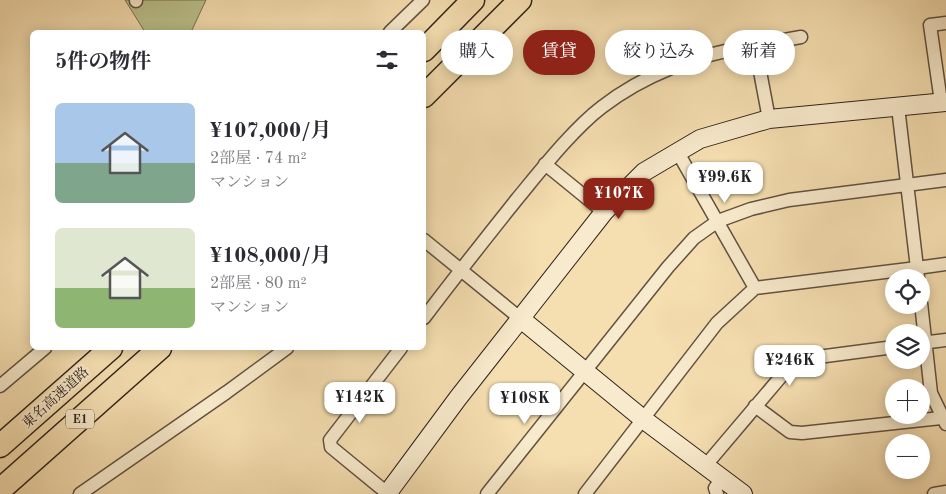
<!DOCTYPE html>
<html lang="ja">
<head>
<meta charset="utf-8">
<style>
	:root { --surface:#fff; --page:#f7f7f7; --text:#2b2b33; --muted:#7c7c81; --accent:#8f2418 }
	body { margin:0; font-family:"Old Standard TT","Noto Serif JP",serif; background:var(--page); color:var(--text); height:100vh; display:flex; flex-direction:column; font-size:19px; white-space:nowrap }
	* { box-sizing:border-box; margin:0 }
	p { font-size:16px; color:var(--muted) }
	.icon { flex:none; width:28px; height:28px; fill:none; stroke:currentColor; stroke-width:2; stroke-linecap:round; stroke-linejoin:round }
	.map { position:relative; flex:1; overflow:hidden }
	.details { position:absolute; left:30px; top:30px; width:396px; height:320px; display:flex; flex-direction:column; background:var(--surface); border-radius:8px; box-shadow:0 2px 12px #0003 }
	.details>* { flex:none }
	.banner { position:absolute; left:441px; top:30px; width:429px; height:45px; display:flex; gap:10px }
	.fabs { position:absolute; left:885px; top:269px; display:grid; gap:10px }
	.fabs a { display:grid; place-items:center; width:45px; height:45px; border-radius:50%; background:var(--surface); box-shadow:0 2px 12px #0003; font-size:25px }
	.price { position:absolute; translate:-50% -42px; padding:0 11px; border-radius:10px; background:#fff; color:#222; font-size:16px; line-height:32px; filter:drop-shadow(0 1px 2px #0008) }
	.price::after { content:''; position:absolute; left:50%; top:30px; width:15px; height:11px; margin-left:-8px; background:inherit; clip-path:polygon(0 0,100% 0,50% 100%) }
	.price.active { background:var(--accent); color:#fff }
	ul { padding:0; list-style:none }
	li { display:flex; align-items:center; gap:15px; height:125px; padding:0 25px }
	li span { display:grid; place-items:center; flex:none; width:140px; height:100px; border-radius:8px; color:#555 }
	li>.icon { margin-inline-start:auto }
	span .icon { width:60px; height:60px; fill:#fffc; stroke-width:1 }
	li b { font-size:21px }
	h2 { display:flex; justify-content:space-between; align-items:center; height:60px; padding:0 25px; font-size:21px }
	.chip { padding:0 18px; border-radius:22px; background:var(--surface); box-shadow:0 2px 12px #0003; font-size:18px; line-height:45px }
	.chip.active { background:var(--accent); color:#fff }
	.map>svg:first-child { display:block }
	.green { fill:#bbc18c; stroke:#747254 }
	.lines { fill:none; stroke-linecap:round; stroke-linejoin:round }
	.street-casing { stroke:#605140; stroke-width:15 }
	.secondary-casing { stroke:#2e221b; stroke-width:20 }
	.highway-casing { stroke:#2e221b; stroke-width:25 }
	.street { stroke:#f8eacc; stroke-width:12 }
	.secondary { stroke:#f8eacc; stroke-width:18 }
	.highway { stroke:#f5deb0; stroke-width:22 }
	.labels { text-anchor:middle; stroke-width:4.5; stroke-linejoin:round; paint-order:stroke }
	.shield { fill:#f8eacc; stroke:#6b5e50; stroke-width:1 }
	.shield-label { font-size:12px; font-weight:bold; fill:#2e221b }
	.street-label { font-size:14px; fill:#2e221b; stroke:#f8eacc }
</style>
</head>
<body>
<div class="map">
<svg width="946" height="494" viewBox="0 0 946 494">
	<rect width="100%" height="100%" fill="#f5deb0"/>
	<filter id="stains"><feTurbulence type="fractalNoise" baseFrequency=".004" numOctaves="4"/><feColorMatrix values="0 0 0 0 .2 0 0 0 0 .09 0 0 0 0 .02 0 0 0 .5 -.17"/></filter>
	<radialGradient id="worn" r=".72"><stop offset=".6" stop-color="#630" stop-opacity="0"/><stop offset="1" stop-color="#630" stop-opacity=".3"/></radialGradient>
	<path class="green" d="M125,0H206L191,32H145Z"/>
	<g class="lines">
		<defs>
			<path id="street" d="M136,1V0
				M390,32L423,0
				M755,45L801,37
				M941,102L930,25L946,23
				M677,151L755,288
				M545,164L604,212
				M424,240L521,319
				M918,278L917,268L946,264
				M921,303L931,393L946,424
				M424,318C454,278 486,238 517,199C541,170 573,129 602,107C646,73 701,54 755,45L769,119
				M921,343L946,340
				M0,386L45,348
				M755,406L790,432L802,433L941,418
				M706,465L795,360L894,347
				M387,493L331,447L330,440L401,348
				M80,494L227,392L287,348
				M487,494L668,267L694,238L718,221L751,209L789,200L946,180
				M585,494L717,323L755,288L917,268L898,107
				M717,494L715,488L722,478
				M934,494L946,492"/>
			<path id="secondary" d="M521,319L643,419L743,494
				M387,494L458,398L604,212L644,172L700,139L769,119L946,102"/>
			<path id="highway" d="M424,50L473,0
				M424,96L520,0
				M0,446L111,348
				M0,490L160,348"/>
		</defs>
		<use href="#street" class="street-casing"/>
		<use href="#secondary" class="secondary-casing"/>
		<use href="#highway" class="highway-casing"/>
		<use href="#street" class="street"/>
		<use href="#secondary" class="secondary"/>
		<use href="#highway" class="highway"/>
	</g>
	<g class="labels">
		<rect class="shield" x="66" y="409.5" width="28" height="19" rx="4"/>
		<g class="shield-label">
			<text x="80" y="423">E1</text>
		</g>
		<g class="street-label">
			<text transform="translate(55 397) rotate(-42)" y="5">東名高速道路</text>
		</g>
	</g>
	<rect width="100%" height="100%" filter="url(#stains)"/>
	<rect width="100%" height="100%" fill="url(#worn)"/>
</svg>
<div class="fabs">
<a><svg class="icon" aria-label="locate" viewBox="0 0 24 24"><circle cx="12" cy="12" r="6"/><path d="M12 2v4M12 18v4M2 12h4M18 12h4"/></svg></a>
<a><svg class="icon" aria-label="layers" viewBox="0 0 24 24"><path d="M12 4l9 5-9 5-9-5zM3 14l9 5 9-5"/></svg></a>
<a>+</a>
<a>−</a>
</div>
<b class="price" style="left:725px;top:204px">¥99.6K</b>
<b class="price active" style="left:619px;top:220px">¥107K</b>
<b class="price" style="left:790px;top:387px">¥246K</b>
<b class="price" style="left:360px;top:424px">¥142K</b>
<b class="price" style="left:525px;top:425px">¥108K</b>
<div class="banner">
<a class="chip">購入</a>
<a class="chip active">賃貸</a>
<a class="chip">絞り込み</a>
<a class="chip">新着</a>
</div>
<section class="details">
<h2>5件の物件<svg class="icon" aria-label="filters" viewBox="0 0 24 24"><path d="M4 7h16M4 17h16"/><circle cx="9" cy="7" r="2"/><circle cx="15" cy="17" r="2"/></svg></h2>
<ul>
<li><span style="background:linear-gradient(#a9c7e8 60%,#7fa58c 0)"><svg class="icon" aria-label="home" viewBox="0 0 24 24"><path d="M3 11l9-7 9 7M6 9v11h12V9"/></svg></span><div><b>¥107,000/月</b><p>2部屋 · 74 m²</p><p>マンション</p></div></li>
<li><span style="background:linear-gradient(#dfe7d0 60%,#8fb573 0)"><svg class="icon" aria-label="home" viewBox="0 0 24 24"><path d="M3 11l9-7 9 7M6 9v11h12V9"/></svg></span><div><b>¥108,000/月</b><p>2部屋 · 80 m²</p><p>マンション</p></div></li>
</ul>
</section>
</div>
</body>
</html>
